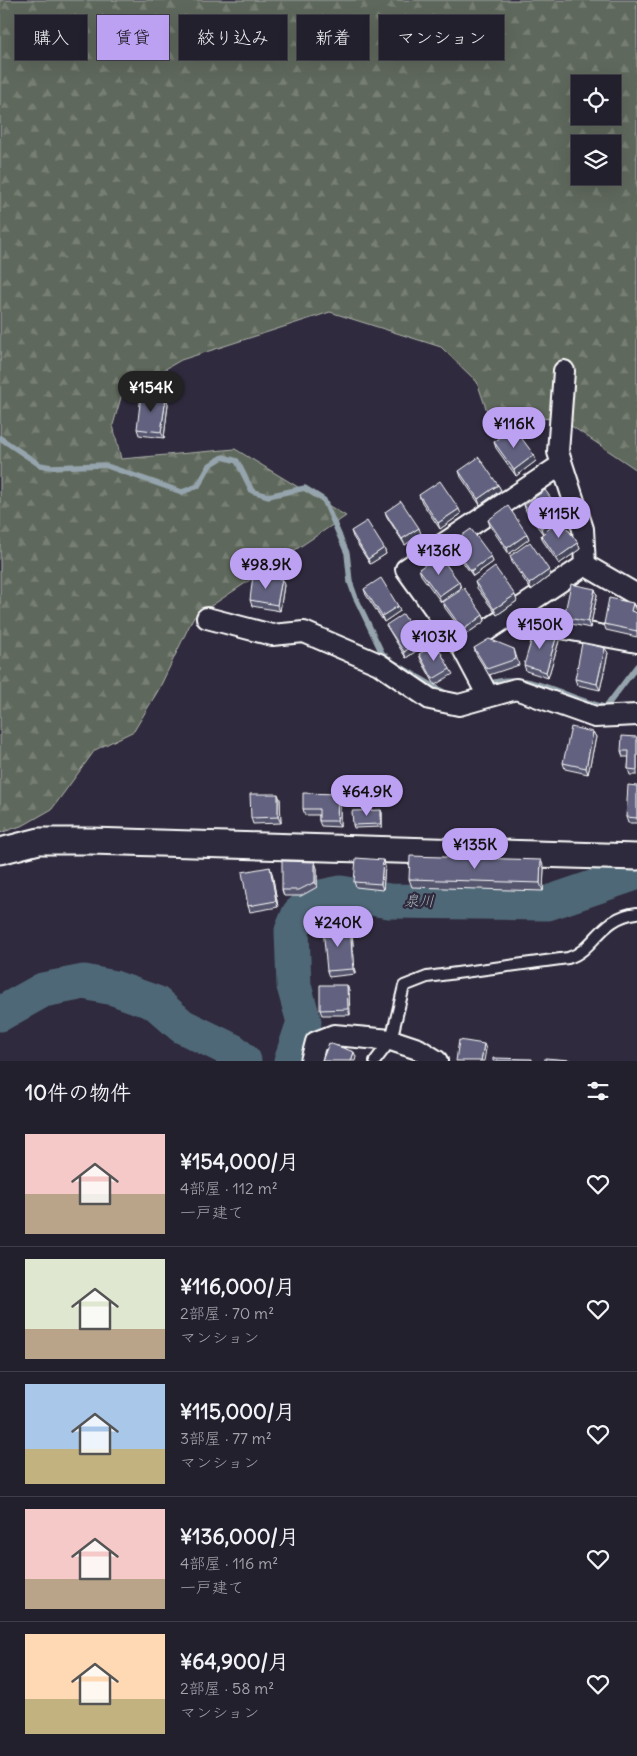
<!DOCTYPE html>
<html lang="ja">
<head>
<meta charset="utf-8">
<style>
	:root { --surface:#23202e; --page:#2b2836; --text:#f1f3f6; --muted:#a3a3aa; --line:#403e4a; --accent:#bca0f2 }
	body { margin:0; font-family:Delius,"Klee One",sans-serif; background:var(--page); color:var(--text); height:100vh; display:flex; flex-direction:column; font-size:19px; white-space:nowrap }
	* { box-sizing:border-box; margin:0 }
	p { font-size:16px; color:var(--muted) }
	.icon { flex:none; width:28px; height:28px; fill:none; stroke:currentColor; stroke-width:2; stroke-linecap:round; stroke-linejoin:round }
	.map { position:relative; height:1061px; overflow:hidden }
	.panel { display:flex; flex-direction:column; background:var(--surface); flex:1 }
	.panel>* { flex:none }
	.guide { position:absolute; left:15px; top:15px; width:608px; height:45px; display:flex; gap:10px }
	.controls { position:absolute; left:571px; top:75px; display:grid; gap:10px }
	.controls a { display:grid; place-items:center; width:50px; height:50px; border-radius:0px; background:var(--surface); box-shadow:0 5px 20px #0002,0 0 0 1px var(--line); font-size:25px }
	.price { position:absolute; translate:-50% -42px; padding:0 11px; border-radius:18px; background:var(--accent); color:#111; font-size:16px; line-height:32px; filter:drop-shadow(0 1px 2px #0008) }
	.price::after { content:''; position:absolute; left:50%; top:30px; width:15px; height:11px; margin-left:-8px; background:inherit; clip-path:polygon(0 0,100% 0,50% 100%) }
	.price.selected { background:#222; color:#fff }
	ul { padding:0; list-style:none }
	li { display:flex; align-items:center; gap:15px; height:125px; padding:0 25px }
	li+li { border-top:1px solid var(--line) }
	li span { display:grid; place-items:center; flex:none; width:140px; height:100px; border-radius:0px; color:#555 }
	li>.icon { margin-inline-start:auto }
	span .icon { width:60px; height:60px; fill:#fffc; stroke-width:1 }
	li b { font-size:21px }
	h2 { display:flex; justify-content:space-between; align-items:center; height:60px; padding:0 25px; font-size:21px }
	.chip { padding:0 18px; border-radius:0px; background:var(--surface); box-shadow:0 5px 20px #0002,0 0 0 1px var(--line); font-size:18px; line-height:45px }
	.chip.selected { background:var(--accent); color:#111 }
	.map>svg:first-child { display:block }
	.forest { fill:url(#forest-firs); stroke:#afb4ad; fill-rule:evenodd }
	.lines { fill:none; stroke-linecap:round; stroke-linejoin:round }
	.stream { stroke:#95a4ad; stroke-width:5.5 }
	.river { stroke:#4f6877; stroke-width:35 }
	.service-casing { stroke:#fff; stroke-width:14 }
	.minor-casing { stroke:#fff; stroke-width:24 }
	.tertiary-casing { stroke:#fff; stroke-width:29 }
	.service { stroke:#2f2a3d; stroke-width:10 }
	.minor { stroke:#2f2a3d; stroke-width:20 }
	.tertiary { stroke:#2f2a3d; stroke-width:25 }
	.wall { fill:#54546e; stroke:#fff }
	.shaded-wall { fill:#45455a; stroke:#fff }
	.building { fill:#626280; stroke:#fff }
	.labels { text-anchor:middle; stroke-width:4.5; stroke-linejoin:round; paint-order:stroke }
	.water-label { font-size:15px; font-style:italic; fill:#a7b4bb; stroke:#2f2a3d }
</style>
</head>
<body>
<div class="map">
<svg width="637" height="1061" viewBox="0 0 637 1061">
	<defs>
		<pattern id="forest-firs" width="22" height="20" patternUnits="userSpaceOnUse" patternTransform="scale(1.25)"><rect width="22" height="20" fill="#5f685b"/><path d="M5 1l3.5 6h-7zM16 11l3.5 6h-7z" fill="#777f74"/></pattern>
	</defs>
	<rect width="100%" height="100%" fill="#2f2a3d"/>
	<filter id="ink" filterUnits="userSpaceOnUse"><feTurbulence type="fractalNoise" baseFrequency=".02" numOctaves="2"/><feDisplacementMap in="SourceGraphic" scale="10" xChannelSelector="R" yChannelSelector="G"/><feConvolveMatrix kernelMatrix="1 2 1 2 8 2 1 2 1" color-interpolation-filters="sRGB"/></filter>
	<g filter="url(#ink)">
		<path class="forest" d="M0,0H637V470L561,419L489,417L477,382L441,347L330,312L181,360L122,394L113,425L121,459L235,449L346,516L193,618L159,689L134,731L95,750L52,809L24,825L0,833ZM580,84H612V116H580ZM580,144H612V176H580Z"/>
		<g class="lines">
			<path class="stream" d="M0,438L40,465L51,467L104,465L182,492L198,486L210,465L223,457L237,461L252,491L268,496L305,488L324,500L347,553L350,582L355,596L382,653L389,659
				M396,664L449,695
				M486,685C528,668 566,700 606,707L637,666"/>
			<path class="river" d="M0,1014L43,990L84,982L114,988L156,1003L182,1026L233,1051L244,1061
				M291,1061L304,1022L294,986L292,931L299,914L317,898L341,893L389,901L548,903L633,874"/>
			<defs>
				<path id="service" d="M375,1061L391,1040L404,986L427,977L568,958C595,950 600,917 637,913"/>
				<path id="minor" d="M564,371L558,452L583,529L585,565L637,595
					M207,618L272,635L304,632L379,664L430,699L459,705L516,689L595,717L637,715
					M506,618L637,642
					M462,647L406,569L561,465
					M488,696L462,647L585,565
					M311,1061L316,1042L334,1035L391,1040L418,1049L437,1061"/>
				<path id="tertiary" d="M0,851L39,841H90L637,857"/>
			</defs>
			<use href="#service" class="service-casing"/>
			<use href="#minor" class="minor-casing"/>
			<use href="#tertiary" class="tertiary-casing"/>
			<use href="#service" class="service"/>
			<use href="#minor" class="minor"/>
			<use href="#tertiary" class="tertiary"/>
		</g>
		<path class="wall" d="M166,398L168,404L164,438L139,435L137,429Z
			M494,442L534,455L536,461L516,476L496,448Z
			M459,471L498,485L501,490L480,505L461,477Z
			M419,495L461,514L440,529L421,501Z
			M524,505L562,513L564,519L561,520L578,543L580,549L559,564L543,541L541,535L543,534L526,511Z
			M385,512L421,534L405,545L387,517Z
			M488,520L527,534L529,539L509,554L490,526Z
			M351,531L384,548L386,554L370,564L353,537Z
			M451,543L491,556L493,562L473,576L453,549Z
			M510,556L549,570L551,575L531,590L512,562Z
			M419,569L459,582L461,588L441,602L421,575Z
			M475,582L517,601L497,615L477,588Z
			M284,585L280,611L252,606L250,600Z
			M364,589L398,606L400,611L384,622L366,595Z
			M595,589L597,595L590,628L567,623L564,617Z
			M443,602L483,615L485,621L465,635L445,608Z
			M633,603L635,609L634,612L637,613V637L606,630L604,624Z
			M386,625L420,641L422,647L406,658L389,630Z
			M559,641L548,678L526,671L524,665Z
			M474,648L514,649L519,665L489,675L476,654Z
			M608,653L600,690L577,685L575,679Z
			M419,654L450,669L453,674L435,685L421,660Z
			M593,732L596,737L588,774L565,769L563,763Z
			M637,737V775H630L628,769L629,757H623L621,751Z
			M637,786V823H628L626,817Z
			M338,794L340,800V827L321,826L319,821V815H305L303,809Z
			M280,799L281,823L253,824L251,818Z
			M381,810L382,813V827L354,828L353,825Z
			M385,866L383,890L356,887L354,882Z
			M317,868V887L301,896H284L282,890Z
			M544,868L543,891L412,887L409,879Z
			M272,873L278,907L250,912L248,906Z
			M350,925L352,931L355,974L329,977L327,971Z
			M349,990L350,1015H322L320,1010Z"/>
		<path class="shaded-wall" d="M166,398L168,404L164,438L161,432Z
			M534,455L536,461L516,476L514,470Z
			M498,485L501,490L480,505L478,499Z
			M459,509L461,514L440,529L438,523Z
			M562,513L564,519L543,534L541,528Z
			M419,528L421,534L405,545L402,539Z
			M527,534L529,539L509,554L507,548Z
			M578,543L580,549L559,564L557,558Z
			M384,548L386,554L370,564L368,559Z
			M491,556L493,562L473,576L471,571Z
			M549,570L551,575L531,590L529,584Z
			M282,579L284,585L280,611L277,605Z
			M459,582L461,588L441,602L439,596Z
			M595,589L597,595L590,628L588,622Z
			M515,595L517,601L497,615L494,609Z
			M633,603L635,609L633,617L631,611Z
			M398,606L400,611L384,622L382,616Z
			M483,615L485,621L465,635L463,630Z
			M557,635L559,641L548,678L546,672Z
			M420,641L422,647L406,658L404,652Z
			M605,648L608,653L600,690L597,684Z
			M593,732L596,737L588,774L586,768Z
			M278,794L280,799L281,823L278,817Z
			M338,794L340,800V827L337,821Z
			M381,810L382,813V827L381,824Z
			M383,860L385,866L383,890L381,884Z
			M541,860L544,868L543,891L540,883Z
			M315,862L317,868V887L315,882Z
			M270,867L272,873L278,907L276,901Z
			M350,925L352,931L355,974L353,969Z
			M347,985L349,990L350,1015L348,1009Z
			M484,1044L486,1049L484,1061H481Z
			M354,1052L356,1057L355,1061H351Z"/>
		<path class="building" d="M141,395L166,398L161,432L137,429Z
			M514,428L534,455L514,470L494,442Z
			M479,457L498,485L478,499L459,471Z
			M440,481L459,509L438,523L419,495Z
			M545,490L562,513L541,528L524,505Z
			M401,501L419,528L402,539L385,512Z
			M508,506L527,534L507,548L488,520Z
			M561,520L578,543L557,558L541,535Z
			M367,521L384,548L368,559L351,531Z
			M471,529L491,556L471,571L451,543Z
			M530,542L549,570L529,584L510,556Z
			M439,555L459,582L439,596L419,569Z
			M495,567L515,595L494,609L475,582Z
			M253,575L282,579L277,605L250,600Z
			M381,578L398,606L382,616L364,589Z
			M571,584L595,589L588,622L564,617Z
			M464,588L483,615L463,630L443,602Z
			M609,598L633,603L631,611L637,613V631L604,624Z
			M403,614L420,641L404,652L386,625Z
			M535,628L557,635L546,672L524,665Z
			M489,639L514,649L516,659L487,669L474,648Z
			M582,643L605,648L597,684L575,679Z
			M436,644L450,669L433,679L419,654Z
			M571,727L593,732L586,768L563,763Z
			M622,736L637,737V770L628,769L629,751H621Z
			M628,785L637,786V818L626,817Z
			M303,793L338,794L337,821H319V809H303Z
			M250,794H278V817L251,818Z
			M381,810V824L353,825L352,811Z
			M410,856L541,860L540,883L409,879Z
			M356,858L383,860L381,884L354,882Z
			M282,861L315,862V882L299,890H282Z
			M270,867L276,901L248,906L242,872Z
			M350,925L353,969L327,971L323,928Z
			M320,985H347L348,1009L320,1010Z
			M459,1040L484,1044L481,1061H456Z
			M329,1043L354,1052L351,1061H322Z
			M493,1058L532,1059V1061H493Z
			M545,1058L570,1060V1061H545Z"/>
	</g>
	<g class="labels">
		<g class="water-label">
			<text transform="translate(419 901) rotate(1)" y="5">泉川</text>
		</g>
	</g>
</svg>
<div class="controls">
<a><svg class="icon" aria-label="locate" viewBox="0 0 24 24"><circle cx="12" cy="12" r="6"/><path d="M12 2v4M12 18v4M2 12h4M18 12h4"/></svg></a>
<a><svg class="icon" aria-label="layers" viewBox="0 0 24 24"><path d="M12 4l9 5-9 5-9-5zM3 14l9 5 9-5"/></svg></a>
</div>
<b class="price selected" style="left:151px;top:413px">¥154K</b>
<b class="price" style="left:514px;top:449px">¥116K</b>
<b class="price" style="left:559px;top:539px">¥115K</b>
<b class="price" style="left:439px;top:576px">¥136K</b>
<b class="price" style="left:266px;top:590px">¥98.9K</b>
<b class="price" style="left:540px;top:650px">¥150K</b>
<b class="price" style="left:434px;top:662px">¥103K</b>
<b class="price" style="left:367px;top:817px">¥64.9K</b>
<b class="price" style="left:475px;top:870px">¥135K</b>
<b class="price" style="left:338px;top:948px">¥240K</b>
<div class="guide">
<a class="chip">購入</a>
<a class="chip selected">賃貸</a>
<a class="chip">絞り込み</a>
<a class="chip">新着</a>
<a class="chip">マンション</a>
</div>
</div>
<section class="panel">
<h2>10件の物件<svg class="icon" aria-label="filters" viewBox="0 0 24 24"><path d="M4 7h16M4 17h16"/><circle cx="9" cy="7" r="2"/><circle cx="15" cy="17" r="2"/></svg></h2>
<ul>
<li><span style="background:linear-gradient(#f6c9c9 60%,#b9a48a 0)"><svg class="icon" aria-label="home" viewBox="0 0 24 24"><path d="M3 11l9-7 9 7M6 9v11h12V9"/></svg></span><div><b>¥154,000/月</b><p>4部屋 · 112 m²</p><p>一戸建て</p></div><svg class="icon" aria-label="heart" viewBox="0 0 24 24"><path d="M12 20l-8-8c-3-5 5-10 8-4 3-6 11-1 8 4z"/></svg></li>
<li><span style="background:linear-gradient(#dfe7d0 70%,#b9a48a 0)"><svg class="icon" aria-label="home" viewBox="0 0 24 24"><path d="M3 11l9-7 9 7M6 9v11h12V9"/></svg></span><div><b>¥116,000/月</b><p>2部屋 · 70 m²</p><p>マンション</p></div><svg class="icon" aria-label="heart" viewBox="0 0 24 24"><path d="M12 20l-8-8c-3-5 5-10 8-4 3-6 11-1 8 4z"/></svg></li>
<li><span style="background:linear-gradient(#a9c7e8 65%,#c2b280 0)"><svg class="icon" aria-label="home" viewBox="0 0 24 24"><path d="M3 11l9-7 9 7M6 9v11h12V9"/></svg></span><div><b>¥115,000/月</b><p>3部屋 · 77 m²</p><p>マンション</p></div><svg class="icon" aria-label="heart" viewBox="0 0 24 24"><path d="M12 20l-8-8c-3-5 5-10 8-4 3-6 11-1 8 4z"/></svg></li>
<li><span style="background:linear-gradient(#f6c9c9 70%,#b9a48a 0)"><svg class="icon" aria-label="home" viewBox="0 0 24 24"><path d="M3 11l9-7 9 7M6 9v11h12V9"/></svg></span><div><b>¥136,000/月</b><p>4部屋 · 116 m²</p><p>一戸建て</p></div><svg class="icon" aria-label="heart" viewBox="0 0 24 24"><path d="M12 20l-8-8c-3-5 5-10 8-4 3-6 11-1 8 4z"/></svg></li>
<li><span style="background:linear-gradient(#ffd9b3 65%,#c2b280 0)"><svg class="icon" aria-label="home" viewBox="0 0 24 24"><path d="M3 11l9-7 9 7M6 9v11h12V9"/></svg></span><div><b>¥64,900/月</b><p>2部屋 · 58 m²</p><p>マンション</p></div><svg class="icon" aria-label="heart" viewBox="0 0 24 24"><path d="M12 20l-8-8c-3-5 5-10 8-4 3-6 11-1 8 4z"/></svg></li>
</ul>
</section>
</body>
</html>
